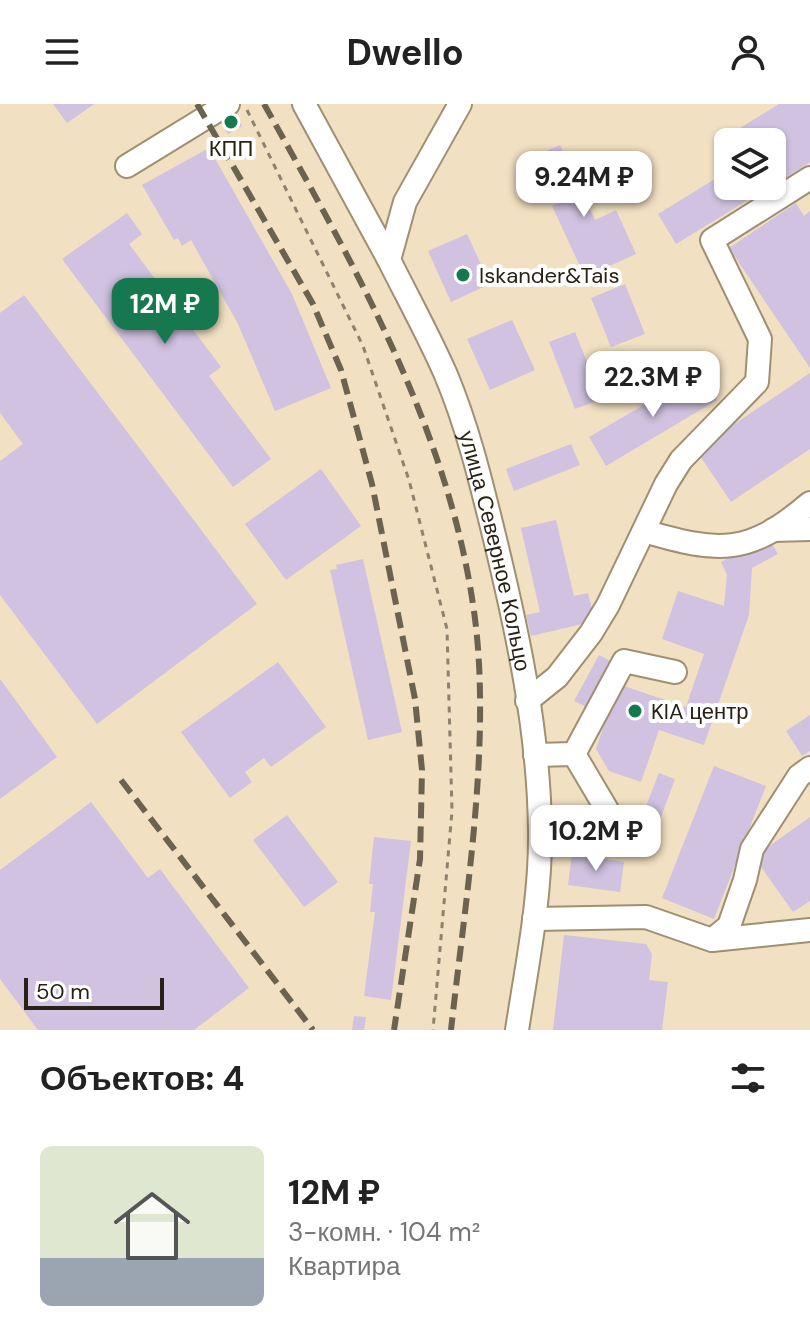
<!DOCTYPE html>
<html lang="ru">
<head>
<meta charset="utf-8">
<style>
	:root { --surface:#fff; --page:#f2f2f2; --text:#222; --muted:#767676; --accent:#16784f }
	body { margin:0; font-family:"DM Sans",sans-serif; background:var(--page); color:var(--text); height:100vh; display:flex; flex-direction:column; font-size:30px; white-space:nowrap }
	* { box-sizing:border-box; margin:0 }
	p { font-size:26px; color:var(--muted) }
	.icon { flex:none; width:44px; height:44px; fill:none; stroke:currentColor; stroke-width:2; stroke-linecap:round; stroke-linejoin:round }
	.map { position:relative; height:926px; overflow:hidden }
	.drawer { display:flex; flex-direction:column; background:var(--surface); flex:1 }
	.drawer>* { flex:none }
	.tools { position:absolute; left:714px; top:24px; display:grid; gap:16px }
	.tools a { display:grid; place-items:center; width:72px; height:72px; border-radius:12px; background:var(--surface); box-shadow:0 2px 6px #0004; font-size:40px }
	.scale { position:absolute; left:24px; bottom:20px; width:140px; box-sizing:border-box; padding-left:8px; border:4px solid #282216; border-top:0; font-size:22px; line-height:28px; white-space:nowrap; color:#282216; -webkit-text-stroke:6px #fff; paint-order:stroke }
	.price { position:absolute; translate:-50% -68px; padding:0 18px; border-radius:16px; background:#fff; color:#222; font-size:26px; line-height:52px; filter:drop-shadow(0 2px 4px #0008) }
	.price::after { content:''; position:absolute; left:50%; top:48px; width:24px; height:18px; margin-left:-12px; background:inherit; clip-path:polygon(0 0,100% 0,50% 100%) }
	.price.active { background:var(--accent); color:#fff }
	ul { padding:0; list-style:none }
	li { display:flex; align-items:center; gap:24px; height:200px; padding:0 40px }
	li span { display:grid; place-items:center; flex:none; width:224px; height:160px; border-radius:12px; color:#555 }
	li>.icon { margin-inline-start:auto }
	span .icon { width:96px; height:96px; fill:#fffc; stroke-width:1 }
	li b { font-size:34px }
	h2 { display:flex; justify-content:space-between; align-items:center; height:96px; padding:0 40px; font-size:34px }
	header { display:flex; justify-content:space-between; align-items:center; height:104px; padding:0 40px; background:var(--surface); font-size:36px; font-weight:700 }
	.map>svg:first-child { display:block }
	.building { fill:#d0c2e0 }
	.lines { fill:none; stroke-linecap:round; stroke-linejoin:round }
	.minor-casing { stroke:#9f8f73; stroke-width:26 }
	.path { stroke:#8d826d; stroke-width:3; stroke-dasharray:6 6; stroke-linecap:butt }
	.minor { stroke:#fff; stroke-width:22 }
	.rail { stroke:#6b6250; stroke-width:6; stroke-dasharray:16 8; stroke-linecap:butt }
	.poi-dot { fill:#16784f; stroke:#fff; stroke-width:3 }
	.labels { text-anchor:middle; stroke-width:8; stroke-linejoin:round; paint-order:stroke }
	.poi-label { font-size:22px; fill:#282216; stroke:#fff; text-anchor:start }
	.street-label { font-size:22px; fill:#282216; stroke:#fff }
</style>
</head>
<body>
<header><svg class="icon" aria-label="menu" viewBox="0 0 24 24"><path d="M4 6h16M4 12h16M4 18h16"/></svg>Dwello<svg class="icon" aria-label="person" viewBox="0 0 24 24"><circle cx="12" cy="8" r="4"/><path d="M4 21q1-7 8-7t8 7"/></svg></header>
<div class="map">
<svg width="810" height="926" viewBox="0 0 810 926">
	<rect width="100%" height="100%" fill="#f1e0c2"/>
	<path class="building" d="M53,0H94L67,19Z
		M779,0H810V58L772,82V38H728V52L719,37Z
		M234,7L242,22L228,30L219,15Z
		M560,41L595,116L616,106L636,150L585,173L552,102L559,99L537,51Z
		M209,44L292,190L331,284L275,307L238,220L191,136L182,142L178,134L174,136L142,81Z
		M728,67V82H771L676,140L658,110Z
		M796,99L804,112L810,107V264L729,144Z
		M127,109L142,130L129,140L221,263L209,272L271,355L233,383L62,155Z
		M467,130L490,180L451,198L428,147Z
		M625,180L645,230L611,243L591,194Z
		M24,191L257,500L97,620L0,491V357L23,340L0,309V209Z
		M512,216L535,266L490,286L467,235Z
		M575,228L602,295L575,305L549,238Z
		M700,268L717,296L606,362L589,333Z
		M810,269V345L731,398L696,346Z
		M571,340L580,361L514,387L506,365Z
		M321,365L361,422L286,476L245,420Z
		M556,416L574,492L588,489L595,517L531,532L526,511L540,508L521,424Z
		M768,433L778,450L752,464L749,511L704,641L659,626L641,678L609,667L596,645L618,580L686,603L704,550L662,535L678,487L724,502L727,471L721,458Z
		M363,455L402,628L368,636L330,466L337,465L336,461Z
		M599,551L614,559L590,605L574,597Z
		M278,558L326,623L271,663L264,654L245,668L252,678L230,694L181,628Z
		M0,575L57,653L0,695Z
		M810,611V647L802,652L786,627Z
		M714,662L766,682L714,815L662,794Z
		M659,669L675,675L655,729L638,722Z
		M91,698L148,774L160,765L249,884L194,926H38L0,875V766Z
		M287,711L338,778L304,803L253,736Z
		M810,713V797L793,808L754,753Z
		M374,733L411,737L391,896L364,892L375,808H370L373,780H369Z
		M572,750L624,758L620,788L568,781Z
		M564,831L646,840L652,850L649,876L668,878L662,926H553Z
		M354,912L366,913L364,926H352Z"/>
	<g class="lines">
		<defs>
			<g id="minor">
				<path d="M304,0L389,156"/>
				<path id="s1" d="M460,0L405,98L389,156C408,194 429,232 446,271C467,321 480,374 493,427C517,525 539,626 540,727C541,793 527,861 517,926"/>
				<path d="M127,62L228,0"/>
				<path d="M773,426L810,425"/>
				<path d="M644,427C719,449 748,452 810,399"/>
				<path d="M527,597L557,573L591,529L608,501L666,380L681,356L757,278L760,235L712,136L810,74"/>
				<path d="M574,650L624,557L675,568"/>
				<path d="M535,651L574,650L613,716"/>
				<path d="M534,815L646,813L712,836L729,822L745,776L752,745L799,672L810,664"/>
				<path d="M712,836L810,826"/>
			</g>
		</defs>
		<use href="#minor" class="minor-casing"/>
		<path class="path" d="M247,6L363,242L409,376L447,525L452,707L433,926"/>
		<use href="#minor" class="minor"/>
		<path class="rail" d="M197,0L313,200L341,266L372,380L415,595L422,666L420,755L394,926
			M264,0C355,163 454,333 476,523C490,650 465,798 451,926
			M121,676L313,926"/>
	</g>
	<g class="poi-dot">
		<circle cx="231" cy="18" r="8"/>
		<circle cx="463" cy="171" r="8"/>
		<circle cx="635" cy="607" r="8"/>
	</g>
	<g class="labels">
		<g class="poi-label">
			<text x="231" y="52" text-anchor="middle">КПП</text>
			<text x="479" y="179">Iskander&amp;Tais</text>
			<text x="651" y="615">KIA центр</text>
		</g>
		<g class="street-label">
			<text dy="8" stroke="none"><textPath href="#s1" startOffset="484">улица Северное Кольцо</textPath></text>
		</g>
	</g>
</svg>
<div class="tools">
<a><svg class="icon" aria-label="layers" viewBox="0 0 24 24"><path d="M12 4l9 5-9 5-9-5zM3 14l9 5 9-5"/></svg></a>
</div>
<div class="scale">50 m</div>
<b class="price" style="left:584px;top:115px">9.24M ₽</b>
<b class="price active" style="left:165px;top:242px">12M ₽</b>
<b class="price" style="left:653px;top:315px">22.3M ₽</b>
<b class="price" style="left:596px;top:769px">10.2M ₽</b>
</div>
<section class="drawer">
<h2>Объектов: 4<svg class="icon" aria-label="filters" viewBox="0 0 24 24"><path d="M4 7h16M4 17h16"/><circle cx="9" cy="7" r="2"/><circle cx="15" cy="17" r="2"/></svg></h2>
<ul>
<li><span style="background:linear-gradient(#dfe7d0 70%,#9aa5b1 0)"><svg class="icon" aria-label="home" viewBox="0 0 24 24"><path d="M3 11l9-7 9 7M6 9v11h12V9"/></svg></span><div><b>12M ₽</b><p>3-комн. · 104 m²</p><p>Квартира</p></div></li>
</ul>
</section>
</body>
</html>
